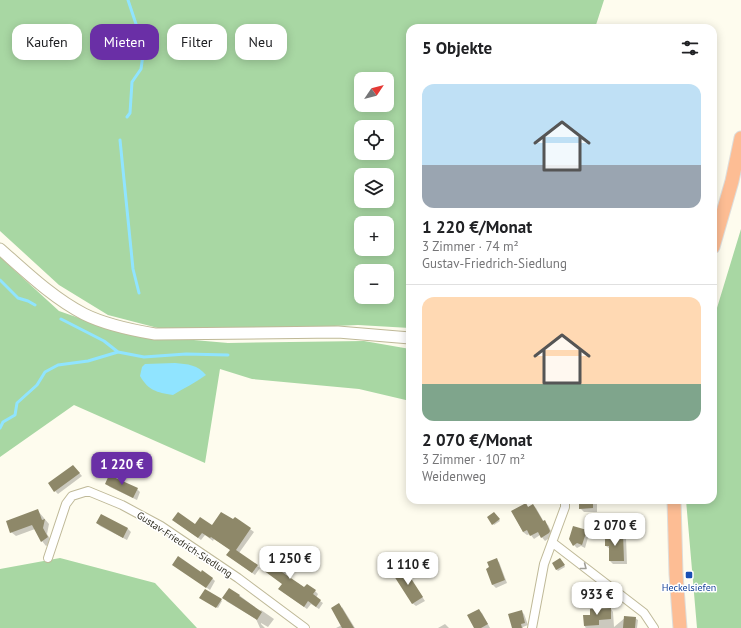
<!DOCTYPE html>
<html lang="de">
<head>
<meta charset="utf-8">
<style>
	:root { --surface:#fff; --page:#f6f6f6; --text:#202124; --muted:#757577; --line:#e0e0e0; --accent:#6a2fa6 }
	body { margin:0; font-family:"PT Sans",sans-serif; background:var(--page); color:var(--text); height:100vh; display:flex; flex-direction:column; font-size:15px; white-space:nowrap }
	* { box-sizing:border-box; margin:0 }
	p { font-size:13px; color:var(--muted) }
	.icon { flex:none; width:22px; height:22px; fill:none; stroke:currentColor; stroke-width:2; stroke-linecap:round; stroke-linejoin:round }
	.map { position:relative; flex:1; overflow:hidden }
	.drawer { position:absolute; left:406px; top:24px; width:311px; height:480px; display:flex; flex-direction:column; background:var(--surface); border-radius:12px; box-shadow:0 2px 10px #0003 }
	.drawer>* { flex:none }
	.hud { position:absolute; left:12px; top:24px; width:334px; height:36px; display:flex; gap:8px }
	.needle { width:26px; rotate:55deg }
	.fabs { position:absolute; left:354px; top:72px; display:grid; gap:8px }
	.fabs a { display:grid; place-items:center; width:40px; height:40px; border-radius:8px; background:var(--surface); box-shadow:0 2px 10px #0003; font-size:20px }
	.price { position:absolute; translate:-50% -34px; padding:0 9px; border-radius:8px; background:#fff; color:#222; font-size:13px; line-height:26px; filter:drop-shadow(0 1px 2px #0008) }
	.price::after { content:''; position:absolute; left:50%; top:24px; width:12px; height:9px; margin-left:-6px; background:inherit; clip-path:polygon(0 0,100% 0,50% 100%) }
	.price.on { background:var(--accent); color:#fff }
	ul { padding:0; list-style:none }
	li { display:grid; align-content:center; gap:8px; height:212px; padding:0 16px }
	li+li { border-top:1px solid var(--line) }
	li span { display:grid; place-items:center; height:124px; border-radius:12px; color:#555 }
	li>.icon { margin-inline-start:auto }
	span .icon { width:72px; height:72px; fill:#fffc; stroke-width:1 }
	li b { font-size:17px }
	h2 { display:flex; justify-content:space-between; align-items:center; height:48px; padding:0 16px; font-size:17px }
	.tag { padding:0 14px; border-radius:12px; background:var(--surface); box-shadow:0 2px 10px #0003; font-size:14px; line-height:36px }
	.tag.on { background:var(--accent); color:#fff }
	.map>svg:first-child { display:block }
	.green { fill:#a8d7a3; fill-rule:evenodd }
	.water { fill:#90e4ff }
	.shadow { fill:#0003 }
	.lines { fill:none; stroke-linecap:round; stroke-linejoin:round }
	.stream { stroke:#90e4ff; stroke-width:3 }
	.building { fill:#8e8869 }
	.street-casing { stroke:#bfb998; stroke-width:10 }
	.secondary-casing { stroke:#bfb998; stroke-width:13 }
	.primary-casing { stroke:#dddddb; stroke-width:15 }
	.street { stroke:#fff; stroke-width:8 }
	.secondary { stroke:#fff; stroke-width:11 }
	.primary { stroke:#fdbd94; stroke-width:13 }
	.oneway { stroke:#a09f99 }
	.transit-dot { fill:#1a4fb4; stroke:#fff; stroke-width:1.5 }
	.labels { text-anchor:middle; stroke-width:3; stroke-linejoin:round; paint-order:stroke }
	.street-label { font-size:10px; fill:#2c2a1d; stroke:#fff }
	.transit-label { font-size:10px; fill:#164399; stroke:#fff }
</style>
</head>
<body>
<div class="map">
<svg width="741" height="628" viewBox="0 0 741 628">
	<rect width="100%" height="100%" fill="#fefcee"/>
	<path class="green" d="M0,0H604L595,28H410V328L358,325L177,333L108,315L59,285L0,231ZM361,79H387V105H361ZM361,127H387V153H361ZM361,175H387V201H361ZM361,223H387V249H361ZM361,271H387V297H361Z
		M741,229V628H697L686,500H713V321Z
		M0,257L59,311L125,334L228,343L364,341L410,349V401L359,389L252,379L220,369L205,463L74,405L0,457Z
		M60,558L155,583L197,628H0V569Z"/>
	<path class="water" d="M175,363C188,364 198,365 206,375C195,383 184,388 173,395C156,392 149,391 140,376L142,367L145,364Z"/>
	<path class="shadow" d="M73,466L82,476L58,494L55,491Z
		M106,484L137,489L140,492L137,500L110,487Z
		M580,500H604V503H597V512H584L580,508Z
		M525,504L528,507L533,505L536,508L544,522L548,525L553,535L552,536L545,541L540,535L534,539L530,534L527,535L523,532L512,511Z
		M38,511L49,524L47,534L52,542L46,546L42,541L35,529L16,536L11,532Z
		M495,514L500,521L494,525L493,524Z
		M101,515L128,529L131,532L127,540L100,526L97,523Z
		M177,523L250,529L254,532L239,553L260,568L255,575L231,558L227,555L231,550L214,539L213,541L205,535L201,540Z
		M586,531L589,534L585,548L581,546L577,548L574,545Z
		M623,534L626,537L627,564H613L610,561V549L606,546Z
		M291,558L294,561L285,575L305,588L315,591L318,594L316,598L323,603L319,609L311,604L307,609L283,592V584L264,570Z
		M496,560L499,562L507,583L496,588L493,585L487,569Z
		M562,561L565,567L558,571L556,569Z
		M177,567L201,573L212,578L215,581L210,590Z
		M405,571L425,601L416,606L412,603Z
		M239,595L260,611L261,610L274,619L268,627L261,623V624L265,628H260L256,619L226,601Z
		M202,599L221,600L222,601L218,608Z
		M342,607L355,628H336L342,625Z
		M611,609L613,612L614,627L626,617L635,618L638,620L637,628H586L585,627L584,616H591Z
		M478,610L482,613L490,628H475Z
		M521,611L524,614L528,625L523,627V628H513Z
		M445,624L449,628H438Z"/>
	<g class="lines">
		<path class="stream" d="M127,117L130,113L132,82L141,69L144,48L128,0
			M120,140L133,269L139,293
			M0,280L18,298L28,301L35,305
			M61,319L104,341L118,352
			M0,428L3,422L15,415L17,403L37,385L45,372L58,365L88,361L118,352L144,357L186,354L228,355"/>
	</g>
	<path class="building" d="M73,465L80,473L54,492L48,483Z
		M109,475L138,488L133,498L105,484Z
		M579,500H593V508L579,509Z
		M526,503L528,507L533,504L543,521L545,520L550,531L549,533L541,538L538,532L530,536L527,530L523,532L511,511Z
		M38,509L42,520L45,519L43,528L48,537L41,542L32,525L10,533L6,521Z
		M178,512L195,524L200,517L212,525L221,512L233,519L235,517L251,528L236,550L258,565L252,573L226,555L230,550L211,537L210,538L202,533L198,538L172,520Z
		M494,512L500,519L492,525L487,517Z
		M101,514L128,528L123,538L96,523Z
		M573,526L587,530L582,545L577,543L573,546L569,539Z
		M623,533L624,561H609V546H605V534Z
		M277,548L292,558L282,572L304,587L307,584L316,590L313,594L321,600L316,607L308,601L304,607L278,589L282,584L263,570Z
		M178,556L201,572L202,570L213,578L206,588L172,565Z
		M497,558L505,580L492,585L486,569L489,567L487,562Z
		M560,558L565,565L556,570L552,563Z
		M405,569L423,597L412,604L394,576Z
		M229,588L240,595L239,596L262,612L257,620L222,598Z
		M205,589L222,599L216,608L199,598Z
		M339,603L354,628H342L331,608Z
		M611,608V619L599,620V625L584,626L583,615H590V609Z
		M479,609L488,624L481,628H474L467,615Z
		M522,610L525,623L521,624L522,628H512L508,614Z
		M624,616L636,617L635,628H623Z"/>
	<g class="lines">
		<defs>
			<path id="street" d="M553,543L644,613L654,628
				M48,558L66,504L72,496L88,491L122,505L161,526L238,578L305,628
				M532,628L544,564L565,507V500"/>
			<path id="secondary" d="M0,249C26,272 53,298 84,314C106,325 131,330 155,334L338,332L410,338"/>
			<path id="primary" d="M713,247L732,181L741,138
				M674,500L676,574L680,628"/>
		</defs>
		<use href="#street" class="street-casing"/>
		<use href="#secondary" class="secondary-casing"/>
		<use href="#primary" class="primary-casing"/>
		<use href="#street" class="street"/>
		<use href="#secondary" class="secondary"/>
		<use href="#primary" class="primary"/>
	</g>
	<defs><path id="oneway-chevron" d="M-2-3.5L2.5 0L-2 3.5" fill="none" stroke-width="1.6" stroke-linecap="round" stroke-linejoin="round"/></defs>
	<use class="oneway" href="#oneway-chevron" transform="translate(584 567) rotate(38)"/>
	<rect class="transit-dot" x="685" y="571" width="8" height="8" rx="2"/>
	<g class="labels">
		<g class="street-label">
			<text transform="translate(185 544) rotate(33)" y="4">Gustav-Friedrich-Siedlung</text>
		</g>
		<g class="transit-label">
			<text x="689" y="591">Heckelsiefen</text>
		</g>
	</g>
</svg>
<div class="fabs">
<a><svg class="needle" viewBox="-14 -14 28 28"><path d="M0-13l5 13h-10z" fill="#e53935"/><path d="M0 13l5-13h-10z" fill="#757577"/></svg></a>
<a><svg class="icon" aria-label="locate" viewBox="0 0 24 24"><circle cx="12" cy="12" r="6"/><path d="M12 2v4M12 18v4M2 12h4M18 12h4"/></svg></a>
<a><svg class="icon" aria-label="layers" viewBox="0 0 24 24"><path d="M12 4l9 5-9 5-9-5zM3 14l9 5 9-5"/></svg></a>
<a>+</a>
<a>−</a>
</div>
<b class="price on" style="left:122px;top:486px">1 220 €</b>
<b class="price" style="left:615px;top:547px">2 070 €</b>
<b class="price" style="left:290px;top:580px">1 250 €</b>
<b class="price" style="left:408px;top:586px">1 110 €</b>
<b class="price" style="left:597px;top:616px">933 €</b>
<div class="hud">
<a class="tag">Kaufen</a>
<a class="tag on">Mieten</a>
<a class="tag">Filter</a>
<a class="tag">Neu</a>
</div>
<section class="drawer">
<h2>5 Objekte<svg class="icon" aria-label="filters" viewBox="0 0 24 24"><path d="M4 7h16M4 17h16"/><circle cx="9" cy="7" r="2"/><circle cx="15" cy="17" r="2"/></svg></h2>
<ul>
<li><span style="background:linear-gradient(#bfe0f5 65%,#9aa5b1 0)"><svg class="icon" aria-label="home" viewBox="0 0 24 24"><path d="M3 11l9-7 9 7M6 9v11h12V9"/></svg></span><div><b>1 220 €/Monat</b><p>3 Zimmer · 74 m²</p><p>Gustav-Friedrich-Siedlung</p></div></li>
<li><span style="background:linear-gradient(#ffd9b3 70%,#7fa58c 0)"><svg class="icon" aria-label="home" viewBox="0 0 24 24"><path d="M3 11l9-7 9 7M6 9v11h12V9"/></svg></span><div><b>2 070 €/Monat</b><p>3 Zimmer · 107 m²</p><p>Weidenweg</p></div></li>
</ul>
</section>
</div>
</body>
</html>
